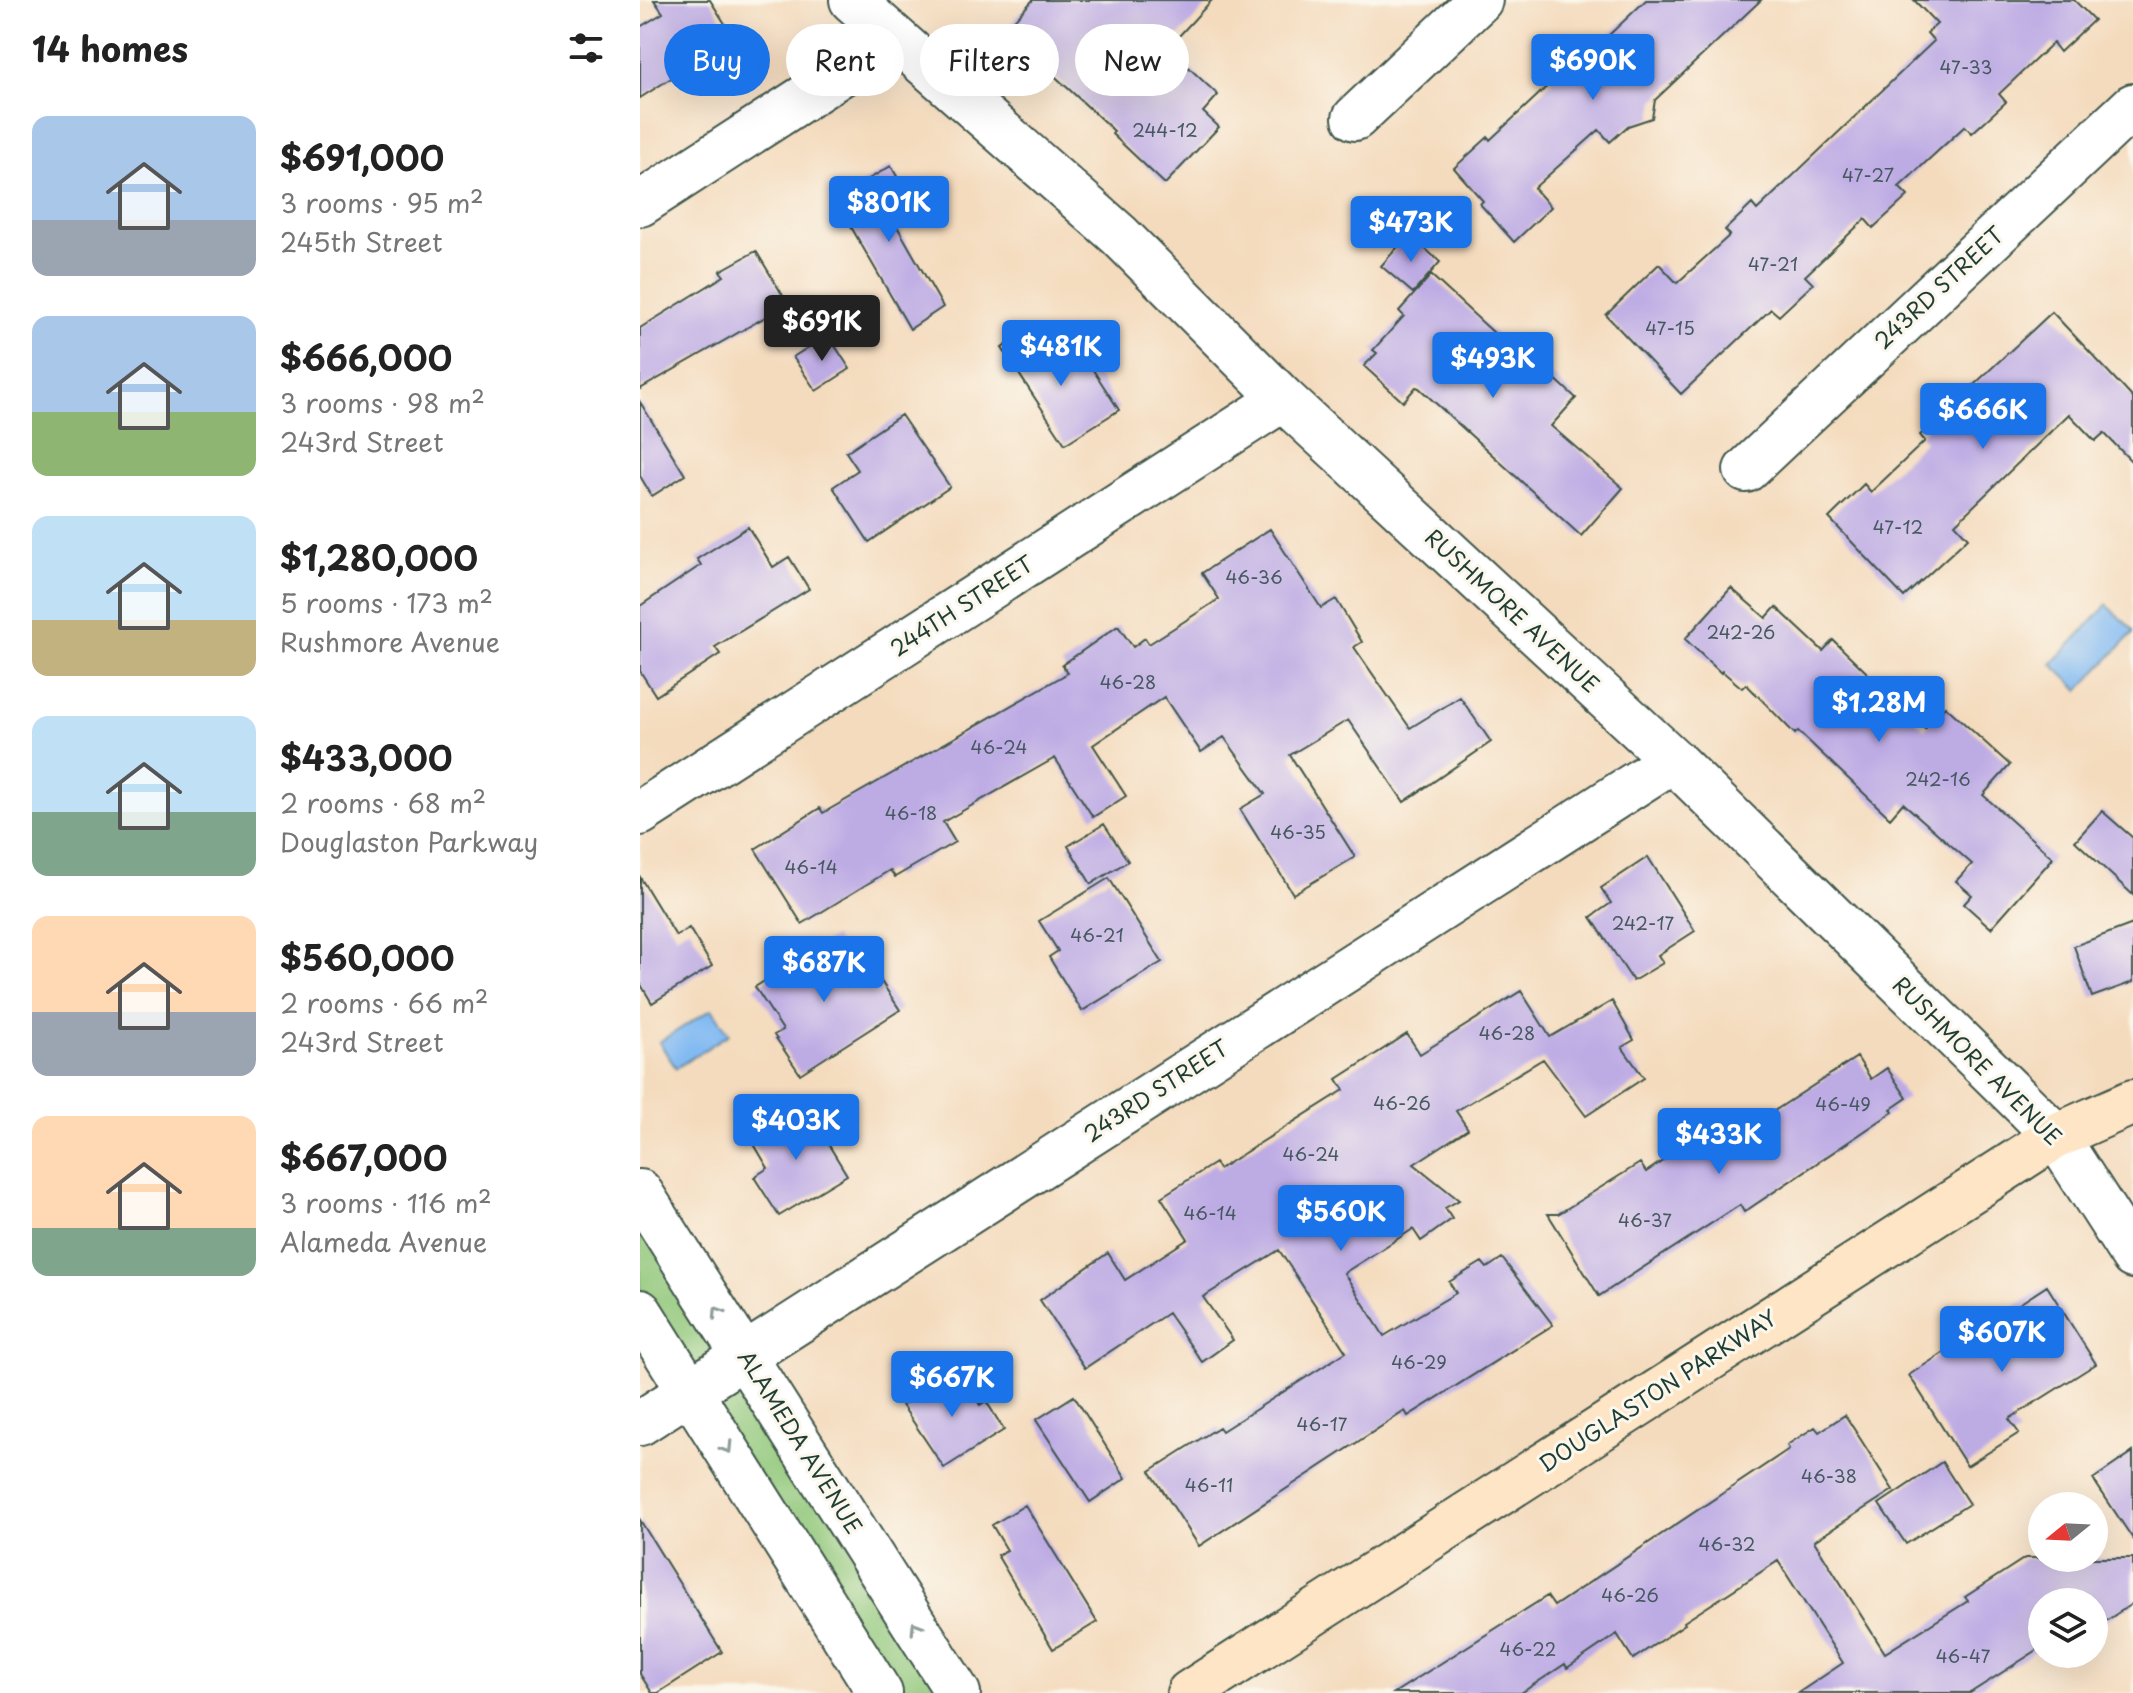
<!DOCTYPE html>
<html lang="en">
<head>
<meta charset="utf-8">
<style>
	:root { --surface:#fff; --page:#f6f6f6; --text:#222; --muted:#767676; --accent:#1a73e8 }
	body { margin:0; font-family:"Playpen Sans",sans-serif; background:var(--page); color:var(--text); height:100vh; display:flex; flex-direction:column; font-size:30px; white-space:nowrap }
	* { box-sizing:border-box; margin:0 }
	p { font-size:26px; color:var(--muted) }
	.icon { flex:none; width:44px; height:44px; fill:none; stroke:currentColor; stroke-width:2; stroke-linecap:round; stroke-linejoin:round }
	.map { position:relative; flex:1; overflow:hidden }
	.details { display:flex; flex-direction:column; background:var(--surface); width:640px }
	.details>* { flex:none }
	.banner { position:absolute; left:24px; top:24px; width:760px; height:72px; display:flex; gap:16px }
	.needle { width:52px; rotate:252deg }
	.tools { position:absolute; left:1388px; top:1492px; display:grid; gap:16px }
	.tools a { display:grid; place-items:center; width:80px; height:80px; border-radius:50%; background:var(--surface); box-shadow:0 8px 32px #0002; font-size:40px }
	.price { position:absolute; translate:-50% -68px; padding:0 18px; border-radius:8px; background:var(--accent); color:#fff; font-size:26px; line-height:52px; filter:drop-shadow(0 2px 4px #0008) }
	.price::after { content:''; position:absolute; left:50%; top:48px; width:24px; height:18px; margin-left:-12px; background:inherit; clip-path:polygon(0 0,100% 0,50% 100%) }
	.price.selected { background:#222; color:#fff }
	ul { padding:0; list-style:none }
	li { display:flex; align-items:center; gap:24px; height:200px; padding:0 32px }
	li span { display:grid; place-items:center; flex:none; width:224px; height:160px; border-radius:16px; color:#555 }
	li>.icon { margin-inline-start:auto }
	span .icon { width:96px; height:96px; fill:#fffc; stroke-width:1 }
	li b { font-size:34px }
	h2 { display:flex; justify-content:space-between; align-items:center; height:96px; padding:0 32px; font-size:34px }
	.pill { padding:0 28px; border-radius:36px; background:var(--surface); box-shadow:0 8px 32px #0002; font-size:28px; line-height:72px }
	.pill.selected { background:var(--accent); color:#fff }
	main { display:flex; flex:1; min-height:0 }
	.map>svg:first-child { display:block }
	.green { fill:#90c77a; stroke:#588257; stroke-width:2 }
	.water { fill:#82baf2; stroke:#507c93; stroke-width:2 }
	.building { fill:#bdabe4 }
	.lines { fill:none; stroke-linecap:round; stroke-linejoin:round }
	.minor-casing { stroke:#3f5549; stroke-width:48 }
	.secondary-casing { stroke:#3f5549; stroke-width:48 }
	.minor { stroke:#fff; stroke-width:44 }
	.secondary { stroke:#fde5c5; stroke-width:44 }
	.oneway { stroke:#8f9e9a }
	.labels { text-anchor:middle; stroke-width:6; stroke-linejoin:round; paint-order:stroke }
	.number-label { font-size:18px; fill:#465860 }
	.street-label { font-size:22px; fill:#1f3d34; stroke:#fbf7ec }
</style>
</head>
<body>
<main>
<section class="details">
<h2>14 homes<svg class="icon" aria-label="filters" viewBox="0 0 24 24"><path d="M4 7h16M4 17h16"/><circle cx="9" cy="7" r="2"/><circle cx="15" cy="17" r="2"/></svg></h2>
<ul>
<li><span style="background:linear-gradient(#a9c7e8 65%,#9aa5b1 0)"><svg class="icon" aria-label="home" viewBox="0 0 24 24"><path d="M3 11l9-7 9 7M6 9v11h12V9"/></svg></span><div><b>$691,000</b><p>3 rooms · 95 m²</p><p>245th Street</p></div></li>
<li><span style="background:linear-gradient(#a9c7e8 60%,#8fb573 0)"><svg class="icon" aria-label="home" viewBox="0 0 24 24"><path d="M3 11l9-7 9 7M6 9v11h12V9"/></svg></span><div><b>$666,000</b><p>3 rooms · 98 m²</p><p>243rd Street</p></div></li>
<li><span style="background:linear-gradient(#bfe0f5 65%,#c2b280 0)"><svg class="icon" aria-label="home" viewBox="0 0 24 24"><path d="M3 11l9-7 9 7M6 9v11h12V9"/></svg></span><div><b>$1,280,000</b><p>5 rooms · 173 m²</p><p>Rushmore Avenue</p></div></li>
<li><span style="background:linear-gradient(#bfe0f5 60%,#7fa58c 0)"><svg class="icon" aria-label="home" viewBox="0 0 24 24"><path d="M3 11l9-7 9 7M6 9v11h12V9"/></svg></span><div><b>$433,000</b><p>2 rooms · 68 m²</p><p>Douglaston Parkway</p></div></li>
<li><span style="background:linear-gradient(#ffd9b3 60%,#9aa5b1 0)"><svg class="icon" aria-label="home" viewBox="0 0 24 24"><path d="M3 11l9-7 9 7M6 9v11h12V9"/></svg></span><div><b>$560,000</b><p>2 rooms · 66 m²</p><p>243rd Street</p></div></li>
<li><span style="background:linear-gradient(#ffd9b3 70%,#7fa58c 0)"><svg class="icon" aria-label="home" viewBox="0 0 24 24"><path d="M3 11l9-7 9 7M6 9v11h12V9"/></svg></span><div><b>$667,000</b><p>3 rooms · 116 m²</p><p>Alameda Avenue</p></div></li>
</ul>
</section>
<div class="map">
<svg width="1493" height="1693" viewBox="0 0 1493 1693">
	<rect width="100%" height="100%" fill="#fbf7ec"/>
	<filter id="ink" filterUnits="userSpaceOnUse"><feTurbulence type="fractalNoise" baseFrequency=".0125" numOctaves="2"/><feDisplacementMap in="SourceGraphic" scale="16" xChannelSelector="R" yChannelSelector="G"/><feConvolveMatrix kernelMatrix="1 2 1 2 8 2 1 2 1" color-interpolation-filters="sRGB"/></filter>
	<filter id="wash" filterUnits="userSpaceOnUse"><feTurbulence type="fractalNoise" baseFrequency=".006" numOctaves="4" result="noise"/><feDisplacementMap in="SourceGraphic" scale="32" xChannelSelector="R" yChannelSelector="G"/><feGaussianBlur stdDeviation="1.8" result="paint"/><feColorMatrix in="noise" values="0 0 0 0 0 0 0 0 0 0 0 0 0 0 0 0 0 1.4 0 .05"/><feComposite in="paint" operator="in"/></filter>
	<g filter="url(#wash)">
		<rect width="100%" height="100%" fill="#f4dbbe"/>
		<path class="green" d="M0,1208L304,1693H253L0,1297Z"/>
		<path class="water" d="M1467,605L1493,630V633L1439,690L1412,664Z
			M72,1009L89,1034L36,1068L19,1042Z"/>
		<g id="blocks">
			<path class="building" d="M14,0H70L94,38L0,98V27L23,13Z
				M393,0H572L528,48L578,95L563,112L579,127L525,184L472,134L474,131L365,30Z
				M1006,0H1121L1015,100L1012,118L988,126L970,142L959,130L894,188L911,207L874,242L840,204L843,201L814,168L848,137L850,140L913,81L908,76L942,44L949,54Z
				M1274,0H1434L1454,20L1420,52L1413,43L1359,94L1366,102L1332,133L1325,126L1259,187L1268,196L1233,228L1225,219L1165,276L1173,284L1139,316L1131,309L1041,394L966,315L1019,264L1037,283L1090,235L1085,230L1112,204L1117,210L1294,41L1287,33L1297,24Z
				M251,166L271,201L250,214L303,307L270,329L195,199Z
				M769,234L800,262L773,293L741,266Z
				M116,251L148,304L0,389V328L84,276L80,271Z
				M791,275L867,345L872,339L936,398L911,426L983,488L941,536L779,388L776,387L763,402L724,366L737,353L733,350L764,316L759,311Z
				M1412,312L1493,398V463L1464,433L1455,441L1429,414L1315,524L1328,538L1264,597L1189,518L1224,484L1231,492L1285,441L1280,435Z
				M392,328L415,370L442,353L479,410L425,444L362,348Z
				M188,335L210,369L176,391L153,357Z
				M0,402L45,475L12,496L0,476Z
				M261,415L310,487L229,542L193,487L218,470L206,452Z
				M108,527L133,567L149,557L169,589L75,647L80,654L16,696L0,671V606L61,565L57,559Z
				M630,529L681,608L696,599L722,642L714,647L770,728L820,697L851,742L764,802L708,720L650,755L715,857L653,894L600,809L625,794L584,737L561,752L524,697L453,745L486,796L453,817L415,758L303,822L315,842L255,877L250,870L162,924L115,849L180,808L183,813L428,673L422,665L478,626L493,647L505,638L509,644L579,599L562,573Z
				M1091,588L1126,618L1136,607L1183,651L1193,640L1285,729L1305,706L1370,765L1343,795L1413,858L1351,928L1324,904L1332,895L1316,881L1332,864L1263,803L1250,818L1158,731L1155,734L1106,684L1102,688L1082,671L1081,673L1045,639Z
				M1462,811L1493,838V895L1435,841Z
				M464,824L488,861L451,884L428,846Z
				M1008,857L1055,931L1018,955L1023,963L993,981L951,917L971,903L961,888Z
				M0,877L36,936L49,928L72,966L12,1003L0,983Z
				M469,878L522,962L442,1011L409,957L418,951L399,921Z
				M1493,924V982L1452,997L1434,946Z
				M194,937L225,982L236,974L260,1010L160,1074L134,1035L143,1030L115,987Z
				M881,991L910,1037L972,1001L994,1040L982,1047L1004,1078L946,1116L903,1059L816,1111L828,1129L774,1164L819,1200L805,1208L812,1219L781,1241L773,1229L704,1273L744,1336L816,1293L809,1282L842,1262L847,1268L862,1258L913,1325L768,1416L765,1411L559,1546L510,1471L579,1427L582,1431L706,1352L639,1250L563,1297L593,1340L562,1362L528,1313L445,1368L400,1300L468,1253L485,1280L548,1239L521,1197L575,1163L579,1169L704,1090L697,1079L767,1034L780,1054Z
				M1217,1057L1231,1079L1247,1068L1267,1098L1251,1109L1253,1112L1104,1212L1100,1205L959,1296L908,1214H918L1000,1163L1006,1172L1075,1126L1085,1143Z
				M165,1106L207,1175L139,1216L114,1177L128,1168L111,1139Z
				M1407,1286L1456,1364L1369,1419L1379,1433L1327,1466L1269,1375Z
				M317,1370L340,1405L346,1401L364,1430L304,1468L262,1405Z
				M434,1396L486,1478L450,1502L396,1420Z
				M1205,1415L1253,1490L1174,1541L1245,1653L1328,1601L1325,1597L1385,1558H1493V1603L1454,1629V1602H1402V1647L1330,1693H1158L1203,1663L1138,1561L1044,1622L1045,1624L993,1659L977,1634L927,1668L925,1664L881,1693H754L907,1596L914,1606L1149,1449L1147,1445L1175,1427L1179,1432Z
				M1493,1452V1539L1453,1479Z
				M1302,1462L1329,1504L1266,1544L1239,1504Z
				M385,1505L457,1622L413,1649L357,1555L367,1550L352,1525Z
				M0,1520L82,1652L18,1693H12L0,1674Z"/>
		</g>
	</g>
	<g filter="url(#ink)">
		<use href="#blocks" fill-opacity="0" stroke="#3f5549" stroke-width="2"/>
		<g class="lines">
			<defs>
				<path id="minor" d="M212,0L479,235L643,399L1033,760L1416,1136L1493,1256
					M715,118L840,0
					M0,204L255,39
					M1106,470L1493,106
					M0,813L643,399
					M0,1192L318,1693
					M0,1312L240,1693
					M0,1423L1033,760"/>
				<path id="secondary" d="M549,1693L1416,1136L1493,1102"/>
			</defs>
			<use href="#minor" class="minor-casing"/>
			<use href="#secondary" class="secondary-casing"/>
			<use href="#minor" class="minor"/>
			<use href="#secondary" class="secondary"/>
		</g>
		<defs><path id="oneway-chevron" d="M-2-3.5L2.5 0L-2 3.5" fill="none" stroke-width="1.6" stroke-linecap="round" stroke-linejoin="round" transform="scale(2)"/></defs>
		<g class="oneway">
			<use href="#oneway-chevron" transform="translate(78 1312) rotate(-123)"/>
			<use href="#oneway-chevron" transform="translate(87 1448) rotate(58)"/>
			<use href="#oneway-chevron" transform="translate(276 1627) rotate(-122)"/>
		</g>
	</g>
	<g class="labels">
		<g class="number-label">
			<text x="1326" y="74">47-33</text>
			<text x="525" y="137">244-12</text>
			<text x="1228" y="182">47-27</text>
			<text x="1133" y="271">47-21</text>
			<text x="1030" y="335">47-15</text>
			<text x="1258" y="534">47-12</text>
			<text x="614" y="584">46-36</text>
			<text x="1101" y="639">242-26</text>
			<text x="488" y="689">46-28</text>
			<text x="359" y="754">46-24</text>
			<text x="1298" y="786">242-16</text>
			<text x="271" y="820">46-18</text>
			<text x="658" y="839">46-35</text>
			<text x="171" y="874">46-14</text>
			<text x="1003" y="930">242-17</text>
			<text x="457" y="942">46-21</text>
			<text x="867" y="1040">46-28</text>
			<text x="762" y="1110">46-26</text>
			<text x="1203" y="1111">46-49</text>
			<text x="671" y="1161">46-24</text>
			<text x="570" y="1220">46-14</text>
			<text x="1005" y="1227">46-37</text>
			<text x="779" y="1369">46-29</text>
			<text x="682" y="1431">46-17</text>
			<text x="1189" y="1483">46-38</text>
			<text x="569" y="1492">46-11</text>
			<text x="1087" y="1551">46-32</text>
			<text x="990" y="1602">46-26</text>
			<text x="888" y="1656">46-22</text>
			<text x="1323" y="1663">46-47</text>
		</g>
		<g class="street-label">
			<text transform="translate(1299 288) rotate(-43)" y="8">243RD STREET</text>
			<text transform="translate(322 606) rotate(-33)" y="8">244TH STREET</text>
			<text transform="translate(872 611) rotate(43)" y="8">RUSHMORE AVENUE</text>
			<text transform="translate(1337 1061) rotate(45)" y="8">RUSHMORE AVENUE</text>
			<text transform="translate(516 1091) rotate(-33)" y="8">243RD STREET</text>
			<text transform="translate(1018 1391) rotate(-33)" y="8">DOUGLASTON PARKWAY</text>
			<text transform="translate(160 1442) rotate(58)" y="8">ALAMEDA AVENUE</text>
		</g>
	</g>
</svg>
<div class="tools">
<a><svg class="needle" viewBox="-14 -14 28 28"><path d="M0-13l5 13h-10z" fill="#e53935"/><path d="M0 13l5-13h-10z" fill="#767676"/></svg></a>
<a><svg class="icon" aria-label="layers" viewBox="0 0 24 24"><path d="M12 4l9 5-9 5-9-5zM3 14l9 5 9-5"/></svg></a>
</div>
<b class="price" style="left:953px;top:102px">$690K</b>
<b class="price" style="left:249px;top:244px">$801K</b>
<b class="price" style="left:771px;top:264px">$473K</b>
<b class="price selected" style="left:182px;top:363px">$691K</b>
<b class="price" style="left:421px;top:388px">$481K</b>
<b class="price" style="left:853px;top:400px">$493K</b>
<b class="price" style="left:1343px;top:451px">$666K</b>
<b class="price" style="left:1239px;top:744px">$1.28M</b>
<b class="price" style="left:184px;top:1004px">$687K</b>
<b class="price" style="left:156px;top:1162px">$403K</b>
<b class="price" style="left:1079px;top:1176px">$433K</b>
<b class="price" style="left:701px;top:1253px">$560K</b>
<b class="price" style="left:1362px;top:1374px">$607K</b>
<b class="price" style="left:312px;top:1419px">$667K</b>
<div class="banner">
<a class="pill selected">Buy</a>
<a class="pill">Rent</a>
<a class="pill">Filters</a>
<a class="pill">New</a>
</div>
</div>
</main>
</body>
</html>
